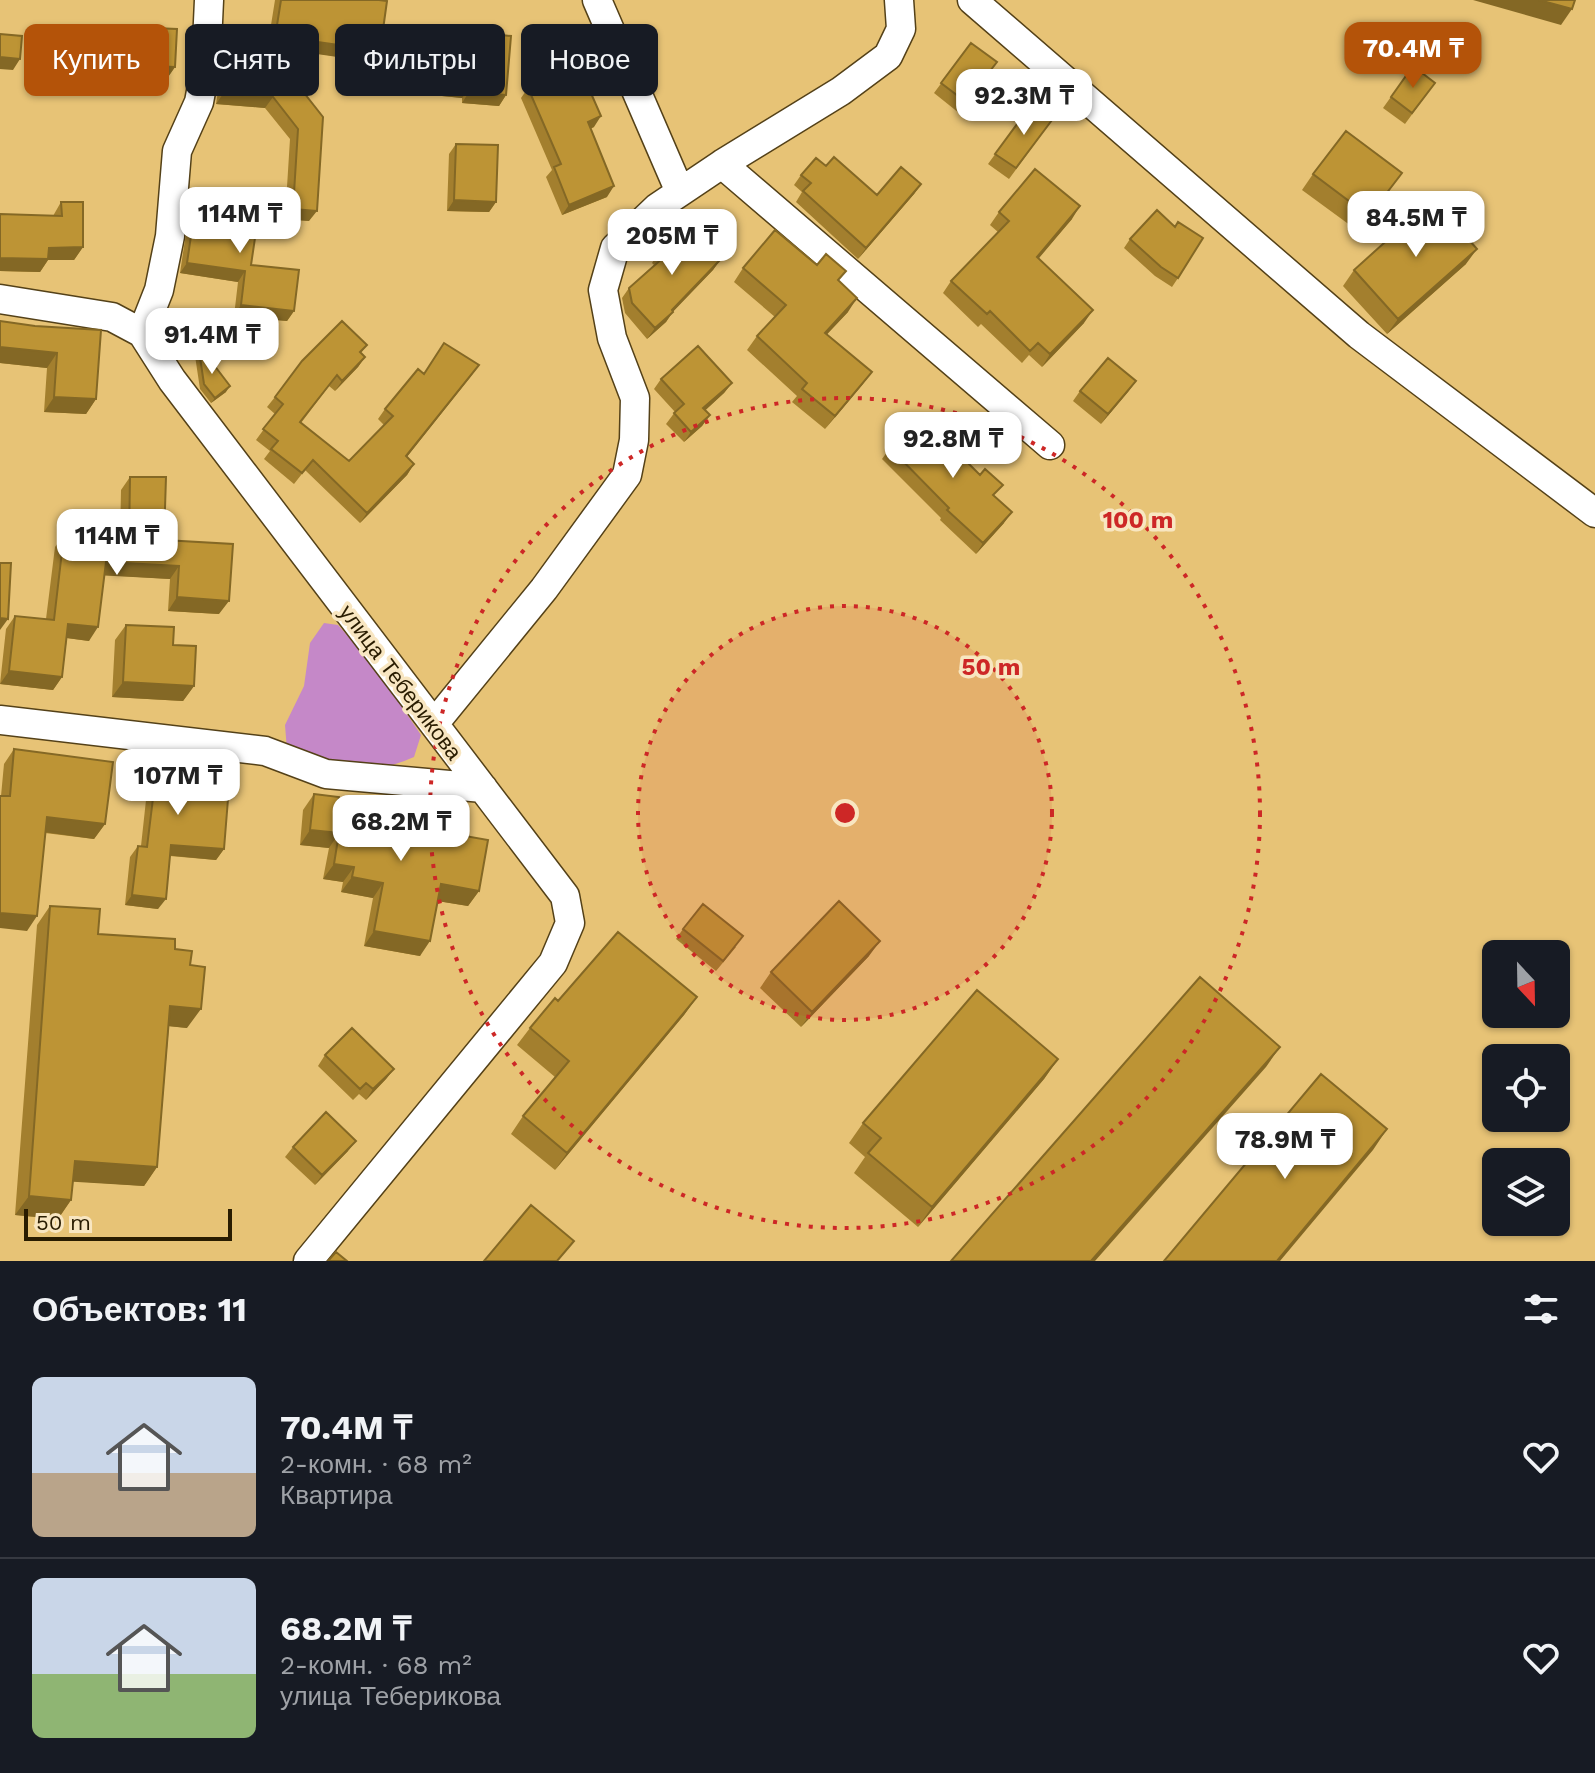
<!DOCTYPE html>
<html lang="ru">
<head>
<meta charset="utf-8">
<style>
	:root { --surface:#171b24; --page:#242831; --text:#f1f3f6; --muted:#9ea1a6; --line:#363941; --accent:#b45309 }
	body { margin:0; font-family:"Work Sans",sans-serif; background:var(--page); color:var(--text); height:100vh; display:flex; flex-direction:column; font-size:30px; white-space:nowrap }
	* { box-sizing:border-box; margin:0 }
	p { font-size:26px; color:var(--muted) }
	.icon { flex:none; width:44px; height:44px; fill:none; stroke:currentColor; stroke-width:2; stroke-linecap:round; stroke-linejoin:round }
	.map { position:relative; height:1261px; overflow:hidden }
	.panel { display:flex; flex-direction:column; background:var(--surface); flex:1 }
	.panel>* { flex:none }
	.hud { position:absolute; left:24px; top:24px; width:800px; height:72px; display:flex; gap:16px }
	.needle { width:52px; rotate:158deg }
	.tools { position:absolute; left:1482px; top:940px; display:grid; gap:16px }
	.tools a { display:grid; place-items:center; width:88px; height:88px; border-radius:12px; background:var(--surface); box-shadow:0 2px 6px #0004; font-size:40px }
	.scale { position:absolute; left:24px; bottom:20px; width:208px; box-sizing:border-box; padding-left:8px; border:4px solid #291c00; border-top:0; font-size:22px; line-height:28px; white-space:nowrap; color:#291c00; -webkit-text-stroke:6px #f8e6c1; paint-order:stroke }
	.price { position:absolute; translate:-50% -68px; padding:0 18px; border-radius:16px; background:#fff; color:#222; font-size:26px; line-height:52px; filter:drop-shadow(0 2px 4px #0008) }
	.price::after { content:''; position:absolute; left:50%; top:48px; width:24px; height:18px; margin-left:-12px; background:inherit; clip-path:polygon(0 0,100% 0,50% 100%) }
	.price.on { background:var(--accent); color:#fff }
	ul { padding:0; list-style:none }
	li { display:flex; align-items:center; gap:24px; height:200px; padding:0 32px }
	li+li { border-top:2px solid var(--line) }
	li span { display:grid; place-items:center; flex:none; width:224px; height:160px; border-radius:12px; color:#555 }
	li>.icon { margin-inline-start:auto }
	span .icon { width:96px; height:96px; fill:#fffc; stroke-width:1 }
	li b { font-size:34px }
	h2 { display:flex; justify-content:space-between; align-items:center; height:96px; padding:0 32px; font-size:34px }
	.tag { padding:0 28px; border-radius:12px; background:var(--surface); box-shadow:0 2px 6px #0004; font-size:28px; line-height:72px }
	.tag.on { background:var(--accent); color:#fff }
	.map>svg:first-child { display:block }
	.green { fill:#c588c8 }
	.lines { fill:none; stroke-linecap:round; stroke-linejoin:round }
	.minor-casing { stroke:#544118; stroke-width:31 }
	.minor { stroke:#fff; stroke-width:28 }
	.wall { fill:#a37f2e }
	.shaded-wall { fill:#846825 }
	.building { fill:#bd9435; stroke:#846825; stroke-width:2 }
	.ring { fill:none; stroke:#cd2726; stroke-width:4; stroke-dasharray:4 8 }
	.labels { text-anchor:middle; stroke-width:7; stroke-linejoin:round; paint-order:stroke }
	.street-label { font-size:22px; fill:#291c00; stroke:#f8e6c1 }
	.centre { fill:#cd2726; stroke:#f8e6c1; stroke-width:4 }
	.ring-label { font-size:24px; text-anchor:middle; font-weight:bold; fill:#cd2726; stroke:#f8e6c1; stroke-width:7; stroke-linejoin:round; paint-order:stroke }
</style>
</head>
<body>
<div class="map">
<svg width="1595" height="1261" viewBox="0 0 1595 1261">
	<rect width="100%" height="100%" fill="#e7c376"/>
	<path class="green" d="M324,623L338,625L373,664L421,735L414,757C361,780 339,766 287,750L285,725L304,686L310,643Z"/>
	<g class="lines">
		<defs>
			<path id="minor" d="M597,0L680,192
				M972,0L1359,335L1595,513
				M722,164L1050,445
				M0,299L112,317L142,333L172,380L565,896L570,923L553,963L308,1261
				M142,333L159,290L170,236L177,151L199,102L206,65L209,0
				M0,720L265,751L326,774L483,788
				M434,724L544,589L627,475L634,440L635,398L612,338L603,290L615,248L658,207L722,164L841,91L888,56L901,29L899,0"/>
		</defs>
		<use href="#minor" class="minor-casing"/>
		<use href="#minor" class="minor"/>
	</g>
	<path class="wall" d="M275,0H379L380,51L372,62L308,52L300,65L280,62L323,117L309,221L285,219L290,139L265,108L216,104L223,58L231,47L267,50Z
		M129,27L175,67L168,77L120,75L122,37Z
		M475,32L506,95L499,106L462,103V98L392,91L396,46L404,35L468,42Z
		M971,43L989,73L959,113L934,93Z
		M1413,66L1435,83L1405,124L1383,108Z
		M528,88L594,127L590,129L607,197L562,215L546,177L552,170L521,98Z
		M1031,105L1052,120L1009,179L988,164Z
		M456,144L496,202L489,212L447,211L449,154Z
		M826,166L877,195L921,184L914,194L858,259L796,202L802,192L794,185L801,175Z
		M1313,174L1391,188L1358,231L1302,190Z
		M61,202L83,247L74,260H48L40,272L0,271V214L53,216Z
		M196,202L251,265L294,311L287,321L234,316L238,282L180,273L189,213Z
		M999,212L1072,219L1038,258L1084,323L1042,367L1029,355L1022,363L981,324L978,327L943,293L951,281L998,232L990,225Z
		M1175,227L1178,278L1172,287L1155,276L1124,248L1130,239Z
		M659,252L720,260L713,270L673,311L666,322L647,339L625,313L622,298L629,288L654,265L652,263Z
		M1466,264L1387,334L1343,286L1354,270Z
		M817,265L846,271L838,281L848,312L827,334L872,372L862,385L825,429L792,402L797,396L747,350L757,336L775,317L734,282L743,268Z
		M0,321L35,326L96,399L86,414L44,412L47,368L0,363Z
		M198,344L226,392L211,403L200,389L194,349Z
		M367,345L361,353L365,357L358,367L335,391L329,386L301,423L349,461L384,425L378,419L385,409L424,374L479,365L406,457L414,464L407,475L360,523L305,470L294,484L264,459L270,451L256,440L275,414L267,407L275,397Z
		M661,379L732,383L724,393L705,410L710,415L702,426L684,442L666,424L675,412L654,389Z
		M1136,381L1101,424L1073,401L1080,391Z
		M890,448L995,496L1004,523L976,554L940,520L941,518L882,459Z
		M130,477L164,540L219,614L168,611L170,579L104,575L89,641L67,638L62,677L53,690L0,684L6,629L15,616L46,619L55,547L64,534L120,540L121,490Z
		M126,625L173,645L194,686L183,701L112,697L115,640Z
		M14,749L105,824L94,839L45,833L27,931L1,796L4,764Z
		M147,750L182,770L224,849L216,860L170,856L158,909L125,905L130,857L138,846H141L146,800L134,799L139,760Z
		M314,794L338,805L391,823L479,891L468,906L438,901L420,956L364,946L373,898L341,892L343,882L323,879L329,848L300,845L303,810Z
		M50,906L98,934L175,949L190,965L187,1028L169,1026L157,1167L144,1186L73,1181L71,1200L58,1219L15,1215L37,925Z
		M683,929L736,947L716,971L676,939Z
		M869,956L801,1027L760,988L771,972Z
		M697,997L684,1015L555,1170L511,1134L523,1116L555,1077L517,1045L530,1028L558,1001Z
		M325,1055L394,1069L386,1079L366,1100L359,1094L353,1100L318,1066Z
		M1058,1059L1044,1079L918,1227L854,1173L865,1157L849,1143L863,1123Z
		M293,1147L348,1151L315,1185L285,1157Z"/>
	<path class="shaded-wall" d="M1473,0H1539L1572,9L1561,25Z
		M310,41L380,51L372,62L303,52Z
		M273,50L308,55L300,65L265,60Z
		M0,57L20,59L13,70L0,69Z
		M128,65L175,67L168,77L120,75Z
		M399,81L470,88L462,98L392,91Z
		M469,92L506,95L499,106L462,103Z
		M223,94L273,97L265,108L216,104Z
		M601,116L594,127L580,133L588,122Z
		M921,184L914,194L858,259L866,248Z
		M614,186L607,197L562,215L569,205Z
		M454,200L496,202L489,212L447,211Z
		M1080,206L1072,219L1029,270L1037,257Z
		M293,209L317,211L309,221L285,219Z
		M83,247L74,260H48L40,272L0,271V258L49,248Z
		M1477,249L1466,264L1387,334L1398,319Z
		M720,260L713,270L668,317L673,312L666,322L647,339L655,328L672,310Z
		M187,263L245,271L238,282L180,273Z
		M857,298L848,312L816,346L825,333Z
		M241,305L294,311L287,321L234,316Z
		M1093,310L1084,323L1042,367L1050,354Z
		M0,347L57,353L47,368L0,363Z
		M365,357L358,367L335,391L342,381Z
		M479,365L471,376L399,467L406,456Z
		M872,372L862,385L825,429L835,416Z
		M1136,381L1128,392L1101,424L1108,414Z
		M732,383L724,393L696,419L703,408Z
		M230,386L226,392L211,403L215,398Z
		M54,397L96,399L86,414L44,412Z
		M710,415L702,426L684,442L691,432Z
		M414,464L407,475L360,523L367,513Z
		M1012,512L1004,523L976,554L983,543Z
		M106,562L179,566L170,579L96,575Z
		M177,597L229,601L219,614L168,611Z
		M0,618L8,619L0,630Z
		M68,624L98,627L89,641L59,637Z
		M9,671L62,677L53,690L0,684Z
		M123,682L194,686L183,701L112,697Z
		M142,788L154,790L146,800L134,799Z
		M47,817L105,824L94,839L36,831Z
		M310,830L339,833L329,848L300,845Z
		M171,845L224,849L216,860L164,855Z
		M334,864L354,867L343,882L323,879Z
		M352,877L383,883L373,898L341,892Z
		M441,884L479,891L468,906L431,900Z
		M132,895L166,899L158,909L125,905Z
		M0,913L37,916L27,931L0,928Z
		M374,931L430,941L420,956L364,946Z
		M880,941L869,956L801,1027L812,1012Z
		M697,997L684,1015L555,1170L567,1153Z
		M170,1006L201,1009L187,1028L157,1025Z
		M1280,1047L1266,1067L1095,1261H1091Z
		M1058,1059L1044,1079L918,1227L932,1207Z
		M394,1069L386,1079L366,1100L373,1089Z
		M1387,1129L1373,1150L1280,1261H1277Z
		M356,1141L348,1151L315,1185L322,1175Z
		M75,1161L157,1167L144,1186L61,1181Z
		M29,1196L71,1200L58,1219L15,1215Z"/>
	<path class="building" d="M281,0H379L387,1L380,51L310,41L308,55L273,50Z
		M1539,0H1575L1572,9Z
		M129,27L177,29L175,67L128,65Z
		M475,32L511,36L506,95L469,92L470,88L399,81L404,35L474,42Z
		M0,34L22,36L20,59L0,57Z
		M971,43L997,62L966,102L941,83Z
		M231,47L271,51L323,117L317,211L293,209L298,129L273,97L223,94Z
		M579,66L601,116L588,122L614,186L569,205L554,167L561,164L528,88Z
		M1413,66L1435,83L1412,113L1391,97Z
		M1031,105L1052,120L1016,168L995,154Z
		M1346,131L1402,173L1369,216L1313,174Z
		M456,144L498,145L496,202L454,200Z
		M834,157L877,195L901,167L921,184L866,248L803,191L811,183L801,175L816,158L826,166Z
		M1035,169L1080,206L1037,257L1093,310L1050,354L1038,343L1030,351L990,311L987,314L951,281L1009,221L999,212Z
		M1433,199L1477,249L1398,319L1354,270Z
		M61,202H83V247L49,248L48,259L0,258V214L62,216Z
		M196,202L259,211L251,265L299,270L294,311L241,305L245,271L187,263Z
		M1157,210L1175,227L1178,222L1203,238L1178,278L1161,267L1130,239Z
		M686,226L720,260L672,310L673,312L655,328L632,303L629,288L664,257L659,252Z
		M775,230L817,265L826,254L846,271L838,280L857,298L825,333L872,372L835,416L802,389L807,383L757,336L786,305L743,268Z
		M0,321L35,326L101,330L96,399L54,397L57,353L0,347Z
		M342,321L367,345L360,352L365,357L342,381L337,375L300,422L349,461L393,416L385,409L418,369L424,374L444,343L479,365L406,456L414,464L367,513L313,460L302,473L271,449L278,441L263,429L283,404L275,397L302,361Z
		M198,344L230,386L215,398L204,384Z
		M698,346L732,383L703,408L710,415L691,432L674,413L684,404L661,379Z
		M1108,358L1136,381L1108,414L1080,391Z
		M922,417L980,475L985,469L1003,485L993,495L1012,512L983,543L947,510L949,508L890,448Z
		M130,477H166L164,540L233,544L229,601L177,597L179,566L106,562L98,627L68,624L62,677L9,671L15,616L54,620L64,534L129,541Z
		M0,563H11L8,619L0,618Z
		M126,625L174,627L173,645L196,646L194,686L123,682Z
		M14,749L113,762L105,824L47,817L37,916L0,913V796H10Z
		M147,750L184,754L182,770L230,774L224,849L171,845L166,899L132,895L138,846L147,847L154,790L142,788Z
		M314,794L339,797L338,805L393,815L391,823L488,840L479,891L441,884L430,941L374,931L383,883L352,877L354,867L334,864L339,833L310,830Z
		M839,901L880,941L812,1012L771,972Z
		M703,904L743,936L723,961L683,929Z
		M50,906L100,909L98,934L175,939V949L192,951L190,965L205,967L201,1009L170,1006L157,1167L75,1161L71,1200L29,1196Z
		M618,932L697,997L567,1153L523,1116L569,1061L530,1028L555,998L558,1001Z
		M1200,977L1280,1047L1091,1261H951Z
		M977,990L1058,1059L932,1207L868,1153L881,1138L863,1123Z
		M352,1028L394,1069L373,1089L366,1083L360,1089L325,1055Z
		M1321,1074L1387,1129L1277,1261H1164Z
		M326,1112L356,1141L322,1175L293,1147Z
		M531,1205L574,1241L557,1261H484Z
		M336,1252L347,1261H328Z"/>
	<circle cx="845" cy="813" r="207" fill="#cd2726" fill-opacity=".12"/>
	<g class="ring">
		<circle cx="845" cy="813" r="207"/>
		<circle cx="845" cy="813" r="415"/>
	</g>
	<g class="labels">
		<g class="street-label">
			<text transform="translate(401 682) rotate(53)" y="8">улица Теберикова</text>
		</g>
	</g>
	<circle cx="845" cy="813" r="12" class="centre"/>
	<g class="ring-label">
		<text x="1138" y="528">100 m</text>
		<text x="991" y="675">50 m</text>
	</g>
</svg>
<div class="tools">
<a><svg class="needle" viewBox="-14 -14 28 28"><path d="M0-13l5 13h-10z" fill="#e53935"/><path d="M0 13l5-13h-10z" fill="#9ea1a6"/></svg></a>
<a><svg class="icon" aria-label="locate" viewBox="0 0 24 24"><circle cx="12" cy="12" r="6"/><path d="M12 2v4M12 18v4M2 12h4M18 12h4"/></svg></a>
<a><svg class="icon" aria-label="layers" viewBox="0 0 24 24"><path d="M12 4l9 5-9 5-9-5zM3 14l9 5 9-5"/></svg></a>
</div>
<div class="scale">50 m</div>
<b class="price on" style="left:1413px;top:90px">70.4M ₸</b>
<b class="price" style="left:1024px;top:137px">92.3M ₸</b>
<b class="price" style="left:240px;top:255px">114M ₸</b>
<b class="price" style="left:1416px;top:259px">84.5M ₸</b>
<b class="price" style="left:672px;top:277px">205M ₸</b>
<b class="price" style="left:212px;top:376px">91.4M ₸</b>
<b class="price" style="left:953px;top:480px">92.8M ₸</b>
<b class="price" style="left:117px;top:577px">114M ₸</b>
<b class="price" style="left:178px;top:817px">107M ₸</b>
<b class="price" style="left:401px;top:863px">68.2M ₸</b>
<b class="price" style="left:1285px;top:1181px">78.9M ₸</b>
<div class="hud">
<a class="tag on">Купить</a>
<a class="tag">Снять</a>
<a class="tag">Фильтры</a>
<a class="tag">Новое</a>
</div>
</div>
<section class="panel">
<h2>Объектов: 11<svg class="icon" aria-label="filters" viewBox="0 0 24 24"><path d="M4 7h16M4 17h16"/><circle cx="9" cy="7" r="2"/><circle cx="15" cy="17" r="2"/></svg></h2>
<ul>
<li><span style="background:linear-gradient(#c9d6e8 60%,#b9a48a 0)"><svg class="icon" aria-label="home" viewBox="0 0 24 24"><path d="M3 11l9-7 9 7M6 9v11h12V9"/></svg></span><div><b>70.4M ₸</b><p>2-комн. · 68 m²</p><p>Квартира</p></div><svg class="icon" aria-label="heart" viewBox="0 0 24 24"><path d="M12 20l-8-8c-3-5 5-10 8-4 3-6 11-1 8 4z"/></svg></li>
<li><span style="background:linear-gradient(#c9d6e8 60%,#8fb573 0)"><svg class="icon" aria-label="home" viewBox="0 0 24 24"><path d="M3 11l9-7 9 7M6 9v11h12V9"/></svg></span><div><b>68.2M ₸</b><p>2-комн. · 68 m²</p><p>улица Теберикова</p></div><svg class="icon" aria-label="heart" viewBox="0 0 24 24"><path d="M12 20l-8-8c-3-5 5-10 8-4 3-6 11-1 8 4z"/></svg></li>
</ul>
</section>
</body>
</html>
